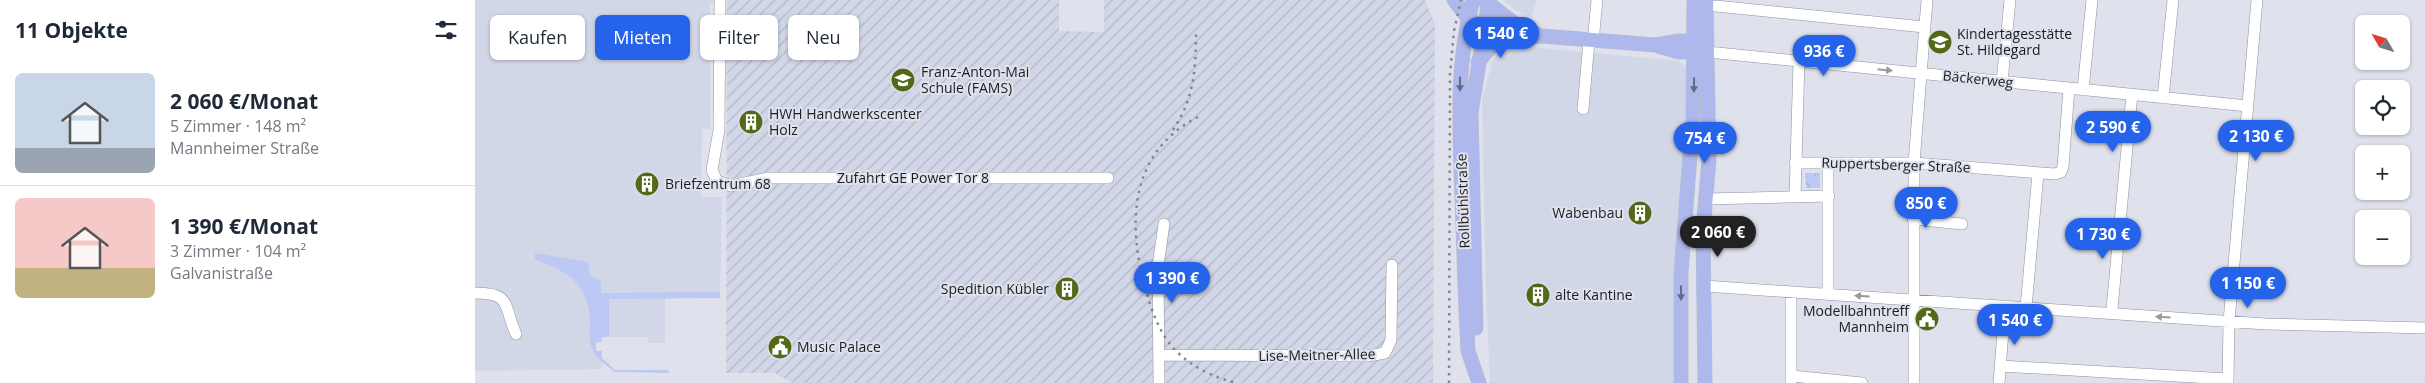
<!DOCTYPE html>
<html lang="de">
<head>
<meta charset="utf-8">
<style>
	:root { --surface:#fff; --page:#f6f6f7; --text:#1f2937; --muted:#747a83; --line:#e0e1e3; --accent:#2563eb }
	body { margin:0; font-family:"Open Sans",sans-serif; background:var(--page); color:var(--text); height:100vh; display:flex; flex-direction:column; font-size:19px; white-space:nowrap }
	* { box-sizing:border-box; margin:0 }
	p { font-size:16px; color:var(--muted) }
	.icon { flex:none; width:28px; height:28px; fill:none; stroke:currentColor; stroke-width:2; stroke-linecap:round; stroke-linejoin:round }
	.map { position:relative; flex:1; overflow:hidden }
	.side { display:flex; flex-direction:column; background:var(--surface); width:475px }
	.side>* { flex:none }
	.guide { position:absolute; left:15px; top:15px; width:475px; height:45px; display:flex; gap:10px }
	.needle { width:32px; rotate:309deg }
	.buttons { position:absolute; left:1880px; top:15px; display:grid; gap:10px }
	.buttons a { display:grid; place-items:center; width:55px; height:55px; border-radius:8px; background:var(--surface); box-shadow:0 1px 4px #0004; font-size:25px }
	.price { position:absolute; translate:-50% -42px; padding:0 11px; border-radius:18px; background:var(--accent); color:#fff; font-size:16px; line-height:32px; filter:drop-shadow(0 1px 2px #0008) }
	.price::after { content:''; position:absolute; left:50%; top:30px; width:15px; height:11px; margin-left:-8px; background:inherit; clip-path:polygon(0 0,100% 0,50% 100%) }
	.price.active { background:#222; color:#fff }
	ul { padding:0; list-style:none }
	li { display:flex; align-items:center; gap:15px; height:125px; padding:0 15px }
	li+li { border-top:1px solid var(--line) }
	li span { display:grid; place-items:center; flex:none; width:140px; height:100px; border-radius:8px; color:#555 }
	li>.icon { margin-inline-start:auto }
	span .icon { width:60px; height:60px; fill:#fffc; stroke-width:1 }
	li b { font-size:21px }
	h2 { display:flex; justify-content:space-between; align-items:center; height:60px; padding:0 15px; font-size:21px }
	.chip { padding:0 18px; border-radius:8px; background:var(--surface); box-shadow:0 1px 4px #0004; font-size:18px; line-height:45px }
	.chip.active { background:var(--accent); color:#fff }
	main { display:flex; flex:1; min-height:0 }
	.map>svg:first-child { display:block }
	.built { fill:#d2d7e8 }
	.industrial { fill:url(#industrial-furrows) }
	.grass { fill:#bdc8f5 }
	.forest { fill:url(#forest-crowns) }
	.lines { fill:none; stroke-linecap:round; stroke-linejoin:round }
	.minor-casing { stroke:#8f919a; stroke-width:12 }
	.major-casing { stroke:#bfbfc1; stroke-width:15 }
	.minor { stroke:#fff; stroke-width:11 }
	.major { stroke:#aeb8ec; stroke-width:14 }
	.rail { stroke:#84868d; stroke-width:2.5; stroke-dasharray:2.5 5; stroke-linecap:butt }
	.oneway { fill:#98999b }
	.oneway2 { fill:#646a86 }
	.labels { text-anchor:middle; stroke-width:4; stroke-linejoin:round; paint-order:stroke }
	.poi-label { font-size:14px; fill:#1b1c20; stroke:#dfe2ec; text-anchor:start }
	.street-label { font-size:14px; fill:#1b1c20; stroke:#dfe2ec }
</style>
</head>
<body>
<main>
<section class="side">
<h2>11 Objekte<svg class="icon" aria-label="filters" viewBox="0 0 24 24"><path d="M4 7h16M4 17h16"/><circle cx="9" cy="7" r="2"/><circle cx="15" cy="17" r="2"/></svg></h2>
<ul>
<li><span style="background:linear-gradient(#c9d6e8 75%,#9aa5b1 0)"><svg class="icon" aria-label="home" viewBox="0 0 24 24"><path d="M3 11l9-7 9 7M6 9v11h12V9"/></svg></span><div><b>2 060 €/Monat</b><p>5 Zimmer · 148 m²</p><p>Mannheimer Straße</p></div></li>
<li><span style="background:linear-gradient(#f6c9c9 70%,#c2b280 0)"><svg class="icon" aria-label="home" viewBox="0 0 24 24"><path d="M3 11l9-7 9 7M6 9v11h12V9"/></svg></span><div><b>1 390 €/Monat</b><p>3 Zimmer · 104 m²</p><p>Galvanistraße</p></div></li>
</ul>
</section>
<div class="map">
<svg width="1950" height="383" viewBox="0 0 1950 383">
	<defs>
		<pattern id="industrial-furrows" width="10" height="10" patternUnits="userSpaceOnUse" patternTransform="scale(1.25)"><rect width="10" height="10" fill="#d2d7e8"/><path d="M-1 1l2-2M0 10L10 0M9 11l2-2" fill="none" stroke="#b4b8c7"/></pattern>
		<pattern id="forest-crowns" width="20" height="18" patternUnits="userSpaceOnUse" patternTransform="scale(1.25)"><rect width="20" height="18" fill="#bdc8f5"/><path d="M2 6a3 3 0 1 1 6 0M12 15a3 3 0 1 1 6 0" fill="none" stroke="#a2abd2"/></pattern>
	</defs>
	<rect width="100%" height="100%" fill="#dfe2ec"/>
	<path class="built" d="M0,0H250L235,3V129H227L226,197H247L245,298L190,297V343H173V337H127V342L121,343L122,351H127V369L0,371Z
		M1028,0H1062L1056,17L1040,10Z
		M1034,45L1204,61L1213,70L1201,288L1199,383H1015L1011,289L1007,100L1017,62L1024,51Z"/>
	<path class="industrial" d="M252,0H584V31L629,32V0H950L960,24L958,383H317L300,373H251Z"/>
	<path class="grass" d="M60,253L113,262L115,275L126,281V293L245,292V298L134,299V337H127L126,342H121V351H127V358L140,370H193L194,373L140,372C132,366 123,360 118,351C113,342 115,330 115,320C113,283 92,271 60,260Z"/>
	<path class="forest" d="M1330,173H1345V188H1331Z"/>
	<g class="lines">
		<defs>
			<path id="minor" d="M245,0L244,130L237,170L242,181L256,186L293,178H633
				M1241,6L1449,27
				M1118,42L1122,0
				M1233,52L1773,106
				M1527,82L1535,0
				M1608,90L1617,0
				M1688,98L1698,0
				M1108,109L1114,41
				M1320,163H1439L1580,174L1586,172L1588,167L1594,88
				M1320,197L1324,61
				M1231,199L1354,196
				M1438,219L1487,224
				M1229,286L1791,324L1950,328
				M1316,292V383
				M0,293C37,293 28,305 41,334
				M1353,294V162
				M1551,308L1563,173
				M1637,309L1657,94
				M684,355L893,356L910,353L916,340L917,265
				M1526,366L1753,379
				M1317,376L1387,383
				M684,383L683,266L689,224
				M1439,383V163L1452,0
				M1524,383L1530,306
				M1753,383L1754,321L1782,0"/>
			<path id="major" d="M979,0L993,18L1016,33L1033,37L1067,36L1181,45L1204,41H1218
				M998,0C980,65 985,131 987,198C989,249 990,300 993,351L1004,383
				M1009,0L1044,27L1062,34
				M1183,46L1204,52H1228
				M1003,62L1017,46L1033,37
				M1001,328L996,113L1014,0
				M1206,383V272L1218,118L1219,0
				M1230,383L1228,230L1234,160L1231,0"/>
		</defs>
		<use href="#minor" class="minor-casing"/>
		<use href="#major" class="major-casing"/>
		<use href="#minor" class="minor"/>
		<use href="#major" class="major"/>
		<path class="rail" d="M723,117C655,152 652,222 670,287C677,311 684,334 702,352C719,368 740,378 762,383
			M698,130C719,99 721,68 721,32
			M974,383L975,74L979,31L986,0"/>
	</g>
	<defs><path id="oneway-solid" d="M-6-.8H1V-3.2L6.5 0L1 3.2V.8H-6Z" transform="scale(1.25)"/></defs>
	<g class="oneway">
		<use href="#oneway-solid" transform="translate(1410 70) rotate(6)"/>
		<use href="#oneway-solid" transform="translate(1387 296) rotate(-176)"/>
		<use href="#oneway-solid" transform="translate(1688 317) rotate(-176)"/>
	</g>
	<g class="oneway2">
		<use href="#oneway-solid" transform="translate(985 84) rotate(89)"/>
		<use href="#oneway-solid" transform="translate(1219 85) rotate(91)"/>
		<use href="#oneway-solid" transform="translate(1206 293) rotate(90)"/>
	</g>
	<defs>
		<symbol id="school-disc" viewBox="-11 -11 22 22"><circle r="9.5" fill="#526918" stroke="#dfe2ec"/><path d="M0-5L7-2L0 1L-7-2ZM-4 1L0 2.5L4 1V4Q0 6-4 4Z" fill="#fff"/></symbol>
		<symbol id="building-disc" viewBox="-11 -11 22 22"><circle r="9.5" fill="#526918" stroke="#dfe2ec"/><path d="M-4-6H4V6H1V3H-1V6H-4ZM-2.5-4.3h1.7v1.8h-1.7ZM.8-4.3h1.7v1.8H.8ZM-2.5-1h1.7V.8h-1.7ZM.8-1h1.7V.8H.8Z" fill="#fff"/></symbol>
		<symbol id="civic-disc" viewBox="-11 -11 22 22"><circle r="9.5" fill="#526918" stroke="#dfe2ec"/><path d="M-.6-6.5H3V-4.5H.6V-3L4-1V1h2V6H-6V1h2V-1L-.6-3ZM-1.2 2.5V6h2.4V2.5Z" fill="#fff"/></symbol>
	</defs>
	<g fill-rule="evenodd">
		<use href="#school-disc" x="1451" y="28" width="28" height="28"/>
		<use href="#school-disc" x="414" y="66" width="28" height="28"/>
		<use href="#building-disc" x="262" y="108" width="28" height="28"/>
		<use href="#building-disc" x="158" y="170" width="28" height="28"/>
		<use href="#building-disc" x="1151" y="199" width="28" height="28"/>
		<use href="#building-disc" x="578" y="275" width="28" height="28"/>
		<use href="#building-disc" x="1049" y="281" width="28" height="28"/>
		<use href="#civic-disc" x="1438" y="305" width="28" height="28"/>
		<use href="#civic-disc" x="291" y="333" width="28" height="28"/>
	</g>
	<g class="labels">
		<g class="poi-label">
			<text x="1482" y="39">Kindertagesstätte<tspan x="1482" dy="16">St. Hildegard</tspan></text>
			<text x="446" y="77">Franz-Anton-Mai<tspan x="446" dy="16">Schule (FAMS)</tspan></text>
			<text x="294" y="119">HWH Handwerkscenter<tspan x="294" dy="16">Holz</tspan></text>
			<text x="190" y="189">Briefzentrum 68</text>
			<text x="1148" y="218" text-anchor="end">Wabenbau</text>
			<text x="574" y="294" text-anchor="end">Spedition Kübler</text>
			<text x="1080" y="300">alte Kantine</text>
			<text x="1434" y="316" text-anchor="end">Modellbahntreff<tspan x="1434" dy="16">Mannheim</tspan></text>
			<text x="322" y="352">Music Palace</text>
		</g>
		<g class="street-label">
			<text transform="translate(1503 79) rotate(6)" y="5">Bäckerweg</text>
			<text transform="translate(1421 165) rotate(2)" y="5">Ruppertsberger Straße</text>
			<text x="438" y="183">Zufahrt GE Power Tor 8</text>
			<text transform="translate(988 201) rotate(-92)" y="5">Rollbühlstraße</text>
			<text transform="translate(842 355) rotate(-1)" y="5">Lise-Meitner-Allee</text>
		</g>
	</g>
</svg>
<div class="buttons">
<a><svg class="needle" viewBox="-14 -14 28 28"><path d="M0-13l5 13h-10z" fill="#e53935"/><path d="M0 13l5-13h-10z" fill="#747a83"/></svg></a>
<a><svg class="icon" aria-label="locate" viewBox="0 0 24 24"><circle cx="12" cy="12" r="6"/><path d="M12 2v4M12 18v4M2 12h4M18 12h4"/></svg></a>
<a>+</a>
<a>−</a>
</div>
<b class="price" style="left:1026px;top:59px">1 540 €</b>
<b class="price" style="left:1349px;top:77px">936 €</b>
<b class="price" style="left:1638px;top:153px">2 590 €</b>
<b class="price" style="left:1781px;top:162px">2 130 €</b>
<b class="price" style="left:1230px;top:164px">754 €</b>
<b class="price" style="left:1451px;top:229px">850 €</b>
<b class="price active" style="left:1243px;top:258px">2 060 €</b>
<b class="price" style="left:1628px;top:260px">1 730 €</b>
<b class="price" style="left:697px;top:304px">1 390 €</b>
<b class="price" style="left:1773px;top:309px">1 150 €</b>
<b class="price" style="left:1540px;top:346px">1 540 €</b>
<div class="guide">
<a class="chip">Kaufen</a>
<a class="chip active">Mieten</a>
<a class="chip">Filter</a>
<a class="chip">Neu</a>
</div>
</div>
</main>
</body>
</html>
